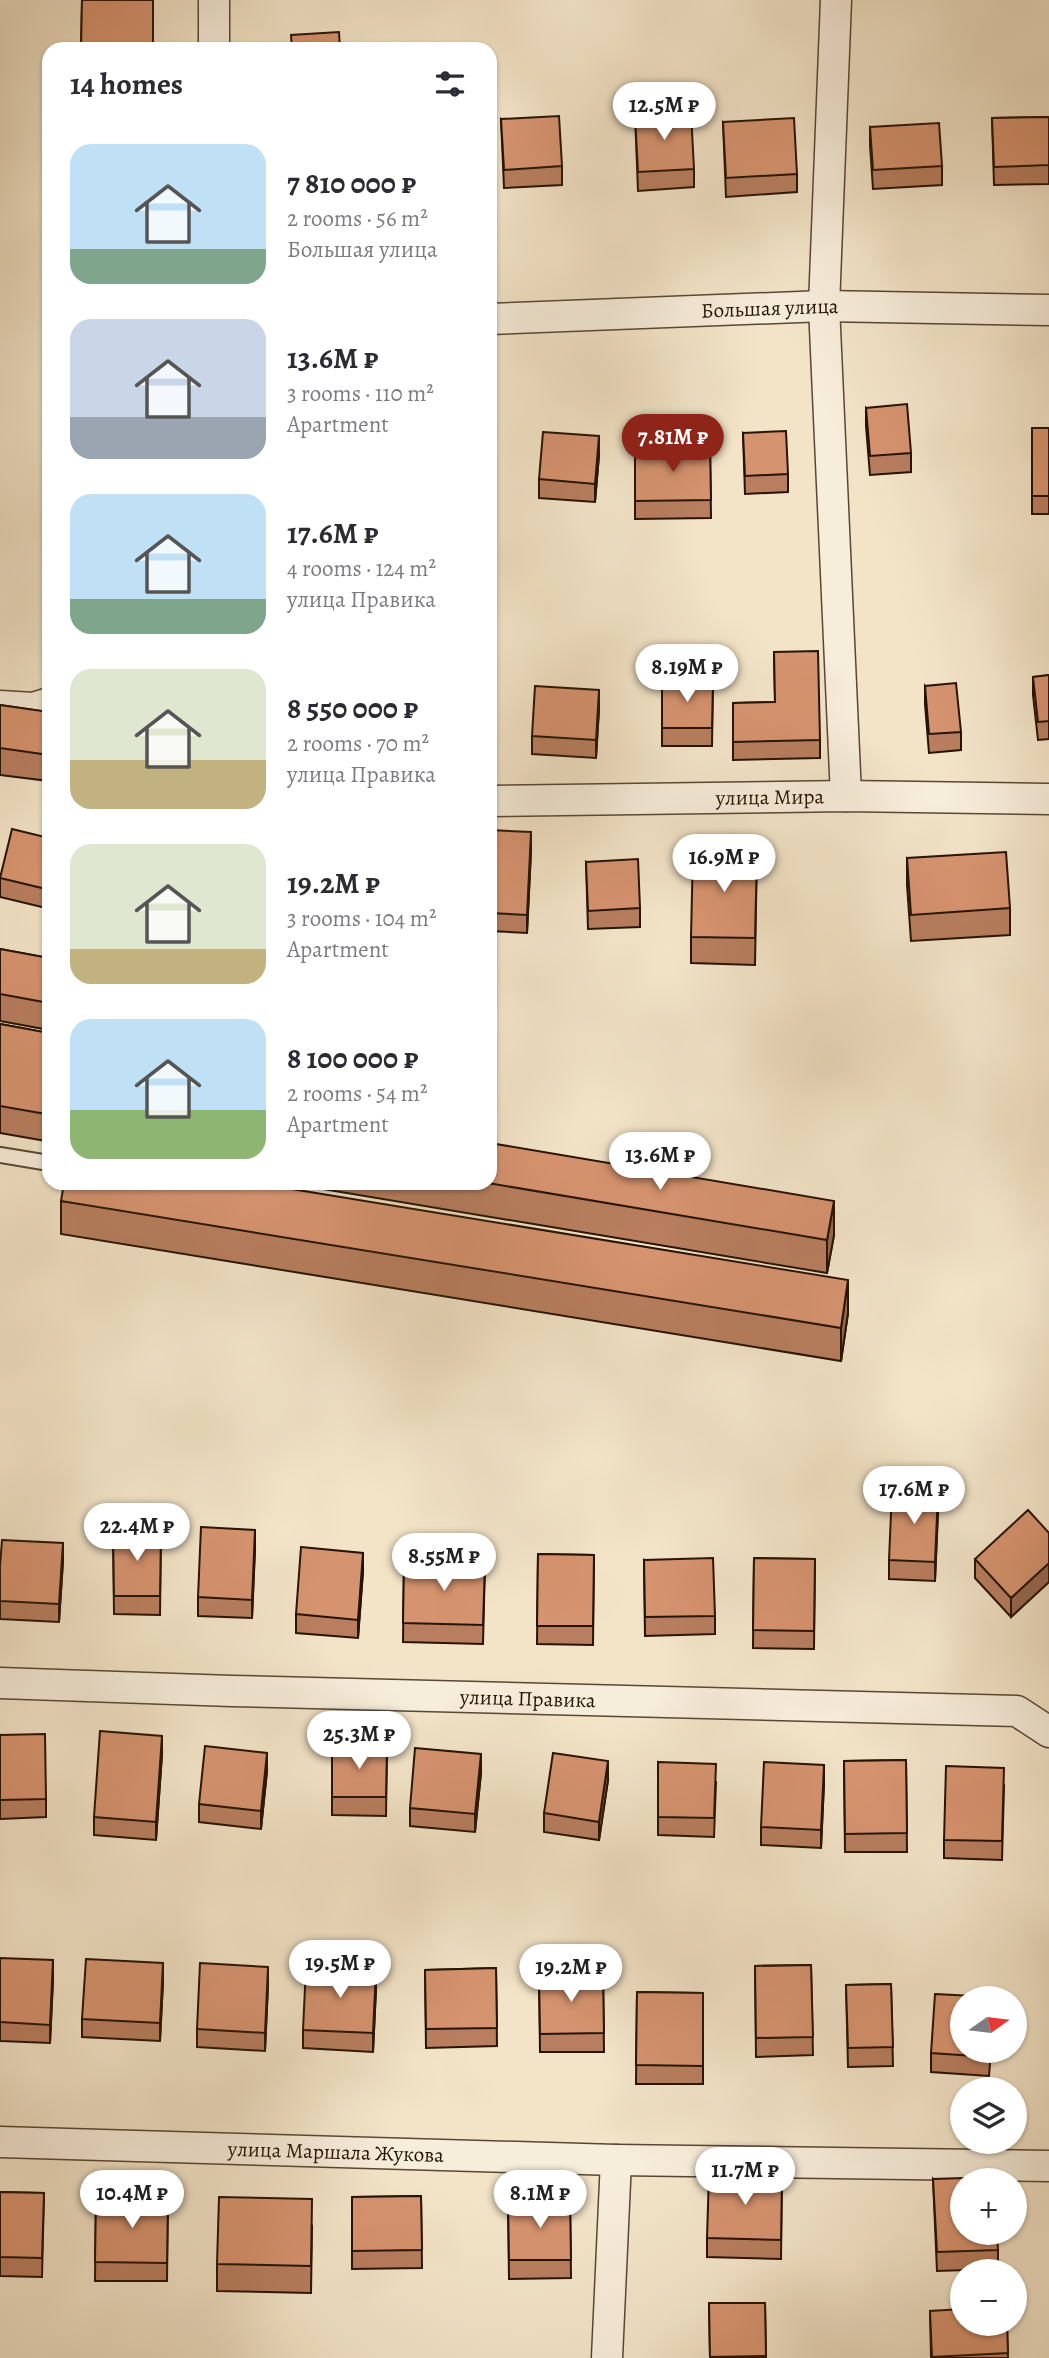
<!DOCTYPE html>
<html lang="en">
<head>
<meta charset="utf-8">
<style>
	:root { --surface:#fff; --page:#f7f7f7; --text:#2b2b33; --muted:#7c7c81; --accent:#8f2418 }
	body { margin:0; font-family:Alegreya,serif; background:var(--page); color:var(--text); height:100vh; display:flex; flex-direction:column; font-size:26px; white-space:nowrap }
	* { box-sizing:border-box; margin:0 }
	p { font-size:23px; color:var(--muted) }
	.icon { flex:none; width:38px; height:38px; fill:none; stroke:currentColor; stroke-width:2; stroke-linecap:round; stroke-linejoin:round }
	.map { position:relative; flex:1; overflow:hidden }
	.details { position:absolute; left:42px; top:42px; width:455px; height:1148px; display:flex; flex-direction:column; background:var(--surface); border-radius:21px; box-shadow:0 2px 5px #0004 }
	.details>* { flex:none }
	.needle { width:46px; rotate:76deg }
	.buttons { position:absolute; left:950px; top:1986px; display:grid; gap:14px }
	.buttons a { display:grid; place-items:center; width:77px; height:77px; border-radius:50%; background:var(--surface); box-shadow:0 2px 5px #0004; font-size:35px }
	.price { position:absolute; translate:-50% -60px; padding:0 16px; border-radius:24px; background:#fff; color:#222; font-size:23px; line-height:46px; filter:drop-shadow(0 2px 4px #0008) }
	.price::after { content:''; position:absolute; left:50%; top:42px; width:21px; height:16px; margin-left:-10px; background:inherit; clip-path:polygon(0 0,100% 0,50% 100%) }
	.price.on { background:var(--accent); color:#fff }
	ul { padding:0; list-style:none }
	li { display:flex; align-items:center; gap:21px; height:175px; padding:0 28px }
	li span { display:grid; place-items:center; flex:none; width:196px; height:140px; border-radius:21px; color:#555 }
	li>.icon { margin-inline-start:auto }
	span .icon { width:84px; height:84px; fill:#fffc; stroke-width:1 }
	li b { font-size:30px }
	h2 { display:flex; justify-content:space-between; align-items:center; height:84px; padding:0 28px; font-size:30px }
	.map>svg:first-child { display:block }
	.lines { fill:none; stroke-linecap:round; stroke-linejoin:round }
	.lane-casing { stroke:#594734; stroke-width:18 }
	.street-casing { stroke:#594734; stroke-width:33 }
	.lane { stroke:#f7eddb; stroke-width:14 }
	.street { stroke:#f7eddb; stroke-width:30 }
	.wall { fill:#b87e5f; stroke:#261303; stroke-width:2 }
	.shaded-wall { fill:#96674e; stroke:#261303; stroke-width:2 }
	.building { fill:#d6936f; stroke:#261303; stroke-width:2 }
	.labels { text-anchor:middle; stroke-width:6; stroke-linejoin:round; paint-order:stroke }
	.street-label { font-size:21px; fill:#261303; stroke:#f7eddb }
</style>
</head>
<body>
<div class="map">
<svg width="1049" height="2358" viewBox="0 0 1049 2358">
	<rect width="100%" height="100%" fill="#f3e4c8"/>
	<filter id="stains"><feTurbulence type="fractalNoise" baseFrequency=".00286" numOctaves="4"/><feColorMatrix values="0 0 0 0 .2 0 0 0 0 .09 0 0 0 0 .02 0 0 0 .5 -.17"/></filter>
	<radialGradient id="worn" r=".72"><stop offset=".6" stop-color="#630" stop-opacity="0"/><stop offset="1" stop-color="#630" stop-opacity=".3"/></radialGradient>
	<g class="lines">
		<defs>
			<path id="lane" d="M0,1155L49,1163"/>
			<g id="street">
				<path d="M214,0V49"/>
				<path d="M836,0L824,306L846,796"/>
				<path id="s1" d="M490,319L824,306L1049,310"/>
				<path d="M0,706L33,708L49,703"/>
				<path id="s2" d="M490,801L846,796L1049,799"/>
				<path id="s3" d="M0,1683L232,1691L1017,1711L1049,1732"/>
				<path id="s4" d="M0,2142L616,2160L1049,2166"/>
				<path d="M607,2358L616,2160"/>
			</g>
		</defs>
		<use href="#lane" class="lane-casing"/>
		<use href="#street" class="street-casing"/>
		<use href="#lane" class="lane"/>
		<use href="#street" class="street"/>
	</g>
	<path class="wall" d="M82,0L153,49H81Z
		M635,115L694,169V187L638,191Z
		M1049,117V184L994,185L992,118Z
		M501,119L562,166V185L504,188Z
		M723,122L797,174V192L726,197Z
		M870,127L942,166V185L873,189L870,145Z
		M866,408L911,453V472L870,475L866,426Z
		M1032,428H1049V514H1032Z
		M743,433L788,474V492L745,494Z
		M710,447L711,518L635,519V448Z
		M599,455L595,502L539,498V479Z
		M774,652L820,740V758L733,760V703L775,702Z
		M1049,675V739L1038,740L1033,695V677Z
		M490,678H494L495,746H490Z
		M662,681H713L712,746H662Z
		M925,686L961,732V750L929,753L925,704Z
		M0,705L49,712V781L0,775Z
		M599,709L596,758L532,754V736Z
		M490,830L531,851L527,933L490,931Z
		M49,838L46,908L0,897V877Z
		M757,851L755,965L691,963V937Z
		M907,858L1010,908V935L911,941L907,885Z
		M586,862L640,908V927L588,929Z
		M0,949L49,958V1030L0,1021Z
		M0,1024L49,1033L46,1141L0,1133Z
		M287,1183H490L834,1235L827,1273Z
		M61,1201L848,1313L841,1361L61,1234Z
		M938,1511L935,1581L889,1579V1560Z
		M113,1530L161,1531L160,1615L114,1614Z
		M1049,1533V1582L1011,1617L975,1578V1559Z
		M255,1548L252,1618L198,1616V1597Z
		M538,1554L594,1555L593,1645L537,1644Z
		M754,1558L815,1559L814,1649L753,1648Z
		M644,1560L715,1616V1634L645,1636Z
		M63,1561L59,1622L0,1619V1566Z
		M404,1561L485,1563L483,1644L403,1642Z
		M363,1571L358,1638L296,1633V1614Z
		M0,1735L46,1799V1817L0,1819Z
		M332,1746H387L386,1816L332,1815Z
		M162,1754L156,1840L94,1835V1817Z
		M906,1760L907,1852H845L844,1761Z
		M658,1762L716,1782L714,1837L658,1835Z
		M267,1771L261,1829L199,1822V1804Z
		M481,1773L475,1832L410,1826V1808Z
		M608,1780L599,1840L544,1832V1813Z
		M824,1783L821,1848L761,1845V1827Z
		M1004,1786L1002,1860L944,1858V1840Z
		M0,1958L53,1979L50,2043L0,2041Z
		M811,1965L813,2055L756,2057L755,1966Z
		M496,1968L497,2046L426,2048L425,1970Z
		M539,1975H603L604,2052H540Z
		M163,1981L160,2041L82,2037V2019Z
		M891,1984L893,2066L848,2067L846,1985Z
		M268,1985L265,2051L197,2047V2029Z
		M376,1989L373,2052L303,2048V2030Z
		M637,1992L703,1993V2084H636Z
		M962,2051H991L989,2076L931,2072V2053Z
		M782,2176L781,2259L707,2257V2238Z
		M933,2179L998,2250V2269L937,2271Z
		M0,2192L44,2193L42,2277L0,2276Z
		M96,2196L168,2197L167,2281H95Z
		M421,2196L422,2268L352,2269V2197Z
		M570,2199L571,2278L509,2279L508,2200Z
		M312,2226L311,2293L217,2291V2264Z
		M709,2303H765L766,2358H710Z
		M930,2311L1007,2324L1008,2358H931Z"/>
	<path class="shaded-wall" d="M599,436V455L595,502V484Z
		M599,690V709L596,758V740Z
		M531,832V851L527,933V915Z
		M49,878V896L46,908V889Z
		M49,1095V1122L46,1141V1114Z
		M834,1201V1235L827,1273V1240Z
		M848,1280V1313L841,1361V1328Z
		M938,1492V1511L935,1581V1562Z
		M255,1530V1548L252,1618V1600Z
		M63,1543V1561L59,1622V1604Z
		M363,1553V1571L358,1638V1620Z
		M1049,1563V1582L1011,1617V1598Z
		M162,1736V1754L156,1840V1822Z
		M267,1753V1771L261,1829V1811Z
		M481,1754V1773L475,1832V1814Z
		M608,1761V1780L599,1840V1822Z
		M824,1765V1783L821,1848V1830Z
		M53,1960V1979L50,2043V2025Z
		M163,1963V1981L160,2041V2023Z
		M268,1967V1985L265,2051V2033Z
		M376,1970V1989L373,2052V2033Z"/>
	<path class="building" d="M82,0H153V49L81,48Z
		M339,32L340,49H292L291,35Z
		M691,112L694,169L638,172L635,115Z
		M559,116L562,166L504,170L501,119Z
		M1049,117V165L994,167L992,118Z
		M794,118L797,174L726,178L723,122Z
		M939,123L942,166L873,170L870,127Z
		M907,404L911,453L870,456L866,408Z
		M1032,428H1049V496H1032Z
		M786,431L788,474L745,476L743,433Z
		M543,432L599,436L595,484L539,479Z
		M710,447L711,500L635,501V448Z
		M818,651L820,740L733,742V703L775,702L774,652Z
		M1049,675V721L1038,722L1033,677Z
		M490,678H494L495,727H490Z
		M662,681H713L712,728H662Z
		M956,683L961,732L929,734L925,686Z
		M535,686L599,690L596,740L532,736Z
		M0,705L49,712V755L0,748Z
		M12,829L49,838V878L46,889L0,878Z
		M490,830L531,832L527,915L490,913Z
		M693,850L757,851L755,938L691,937Z
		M1006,852L1010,908L911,915L907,858Z
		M638,859L640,908L588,911L586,862Z
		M0,949L49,958V1003L0,994Z
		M0,1024L49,1033V1095L46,1114L0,1106Z
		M490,1143L834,1201L827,1240L488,1183H490Z
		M64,1183H255L848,1280L841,1328L61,1201Z
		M892,1490L938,1492L935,1562L889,1560Z
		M1028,1510L1049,1533V1563L1011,1598L975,1559Z
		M201,1527L255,1530L252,1600L198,1597Z
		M113,1530L161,1531L160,1596H114Z
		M2,1540L63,1543L59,1604L0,1601V1566Z
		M301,1547L363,1553L358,1620L296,1614Z
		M538,1554L594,1555L593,1626H537Z
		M713,1558L715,1616L645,1617L644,1560Z
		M754,1558L815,1559L814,1631L753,1630Z
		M404,1561L485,1563L483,1625L403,1623Z
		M100,1731L162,1736L156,1822L94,1817Z
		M45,1734L46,1799L0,1800V1735Z
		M205,1746L267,1753L261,1811L199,1804Z
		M332,1746H387L386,1797H332Z
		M415,1748L481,1754L475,1814L410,1808Z
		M553,1753L608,1761L599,1822L544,1813Z
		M906,1760L907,1833L845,1834L844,1761Z
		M658,1762L716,1764L714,1818L658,1817Z
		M764,1762L824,1765L821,1830L761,1827Z
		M946,1766L1004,1768L1002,1841L944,1840Z
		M0,1958L53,1960L50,2025L0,2022Z
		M86,1959L163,1963L160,2023L82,2019Z
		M200,1963L268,1967L265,2033L197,2029Z
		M811,1965L813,2037L756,2038L755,1966Z
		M306,1967L376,1970L373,2033L303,2030Z
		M496,1968L497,2028L426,2029L425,1970Z
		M539,1975H603L604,2033L540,2034Z
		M891,1984L893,2047L848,2048L846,1985Z
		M637,1992L703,1993V2066L636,2065Z
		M935,1994L993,1997V1998H962V2051H990L989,2057L931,2053Z
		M709,2174L782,2176L781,2240L707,2238Z
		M995,2177V2180H962V2233H997L998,2250L937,2252L933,2179Z
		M0,2192L44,2193L42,2258L0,2257Z
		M96,2196L168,2197L167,2263L95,2262Z
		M421,2196L422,2250L352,2251V2197Z
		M219,2197L312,2199L311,2266L217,2264Z
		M570,2199L571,2260H509L508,2200Z
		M709,2303H765L766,2356L710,2357Z
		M962,2309V2324H1007L1008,2353L932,2357L930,2311Z"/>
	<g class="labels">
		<g class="street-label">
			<text dy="7" stroke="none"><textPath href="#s1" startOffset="280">Большая улица</textPath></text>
			<text dy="7" stroke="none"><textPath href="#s2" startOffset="280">улица Мира</textPath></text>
			<text dy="7" stroke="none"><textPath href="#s3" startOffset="528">улица Правика</textPath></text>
			<text dy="7" stroke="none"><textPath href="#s4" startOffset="336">улица Маршала Жукова</textPath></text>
		</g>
	</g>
	<rect width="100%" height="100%" filter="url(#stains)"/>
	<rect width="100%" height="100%" fill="url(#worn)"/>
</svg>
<div class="buttons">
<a><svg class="needle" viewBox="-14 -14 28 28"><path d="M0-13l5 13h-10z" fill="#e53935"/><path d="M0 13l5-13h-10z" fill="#7c7c81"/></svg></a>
<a><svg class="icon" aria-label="layers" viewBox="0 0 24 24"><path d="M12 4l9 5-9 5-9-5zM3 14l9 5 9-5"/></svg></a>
<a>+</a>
<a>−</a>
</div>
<b class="price" style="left:664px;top:142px">12.5M ₽</b>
<b class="price on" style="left:673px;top:474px">7.81M ₽</b>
<b class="price" style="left:687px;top:704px">8.19M ₽</b>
<b class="price" style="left:724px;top:894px">16.9M ₽</b>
<b class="price" style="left:660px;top:1192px">13.6M ₽</b>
<b class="price" style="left:914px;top:1526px">17.6M ₽</b>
<b class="price" style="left:137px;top:1563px">22.4M ₽</b>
<b class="price" style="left:444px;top:1593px">8.55M ₽</b>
<b class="price" style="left:359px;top:1771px">25.3M ₽</b>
<b class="price" style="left:340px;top:2000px">19.5M ₽</b>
<b class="price" style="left:571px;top:2004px">19.2M ₽</b>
<b class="price" style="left:745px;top:2207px">11.7M ₽</b>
<b class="price" style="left:132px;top:2230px">10.4M ₽</b>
<b class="price" style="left:540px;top:2230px">8.1M ₽</b>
<section class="details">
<h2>14 homes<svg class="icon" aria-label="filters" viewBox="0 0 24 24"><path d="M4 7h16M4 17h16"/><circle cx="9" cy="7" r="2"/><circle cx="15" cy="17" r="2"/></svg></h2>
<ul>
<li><span style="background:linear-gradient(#bfe0f5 75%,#7fa58c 0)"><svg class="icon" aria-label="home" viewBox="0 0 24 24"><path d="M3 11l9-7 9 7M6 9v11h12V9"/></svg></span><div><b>7 810 000 ₽</b><p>2 rooms · 56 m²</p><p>Большая улица</p></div></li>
<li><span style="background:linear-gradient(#c9d6e8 70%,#9aa5b1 0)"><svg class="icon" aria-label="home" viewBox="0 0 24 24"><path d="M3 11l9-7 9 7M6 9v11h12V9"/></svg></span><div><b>13.6M ₽</b><p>3 rooms · 110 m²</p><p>Apartment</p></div></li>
<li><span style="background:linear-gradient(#bfe0f5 75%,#7fa58c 0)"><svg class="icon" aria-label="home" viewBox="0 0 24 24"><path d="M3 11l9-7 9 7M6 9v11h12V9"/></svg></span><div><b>17.6M ₽</b><p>4 rooms · 124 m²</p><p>улица Правика</p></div></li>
<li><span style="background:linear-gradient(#dfe7d0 65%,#c2b280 0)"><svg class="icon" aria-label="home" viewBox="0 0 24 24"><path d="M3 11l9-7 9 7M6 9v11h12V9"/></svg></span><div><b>8 550 000 ₽</b><p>2 rooms · 70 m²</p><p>улица Правика</p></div></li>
<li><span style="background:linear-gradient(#dfe7d0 75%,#c2b280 0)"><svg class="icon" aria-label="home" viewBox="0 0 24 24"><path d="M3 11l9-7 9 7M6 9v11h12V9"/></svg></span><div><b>19.2M ₽</b><p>3 rooms · 104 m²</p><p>Apartment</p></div></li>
<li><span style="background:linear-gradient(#bfe0f5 65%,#8fb573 0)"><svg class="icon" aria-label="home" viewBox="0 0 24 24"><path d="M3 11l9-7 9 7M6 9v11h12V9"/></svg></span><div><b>8 100 000 ₽</b><p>2 rooms · 54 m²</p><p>Apartment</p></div></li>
</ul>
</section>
</div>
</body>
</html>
